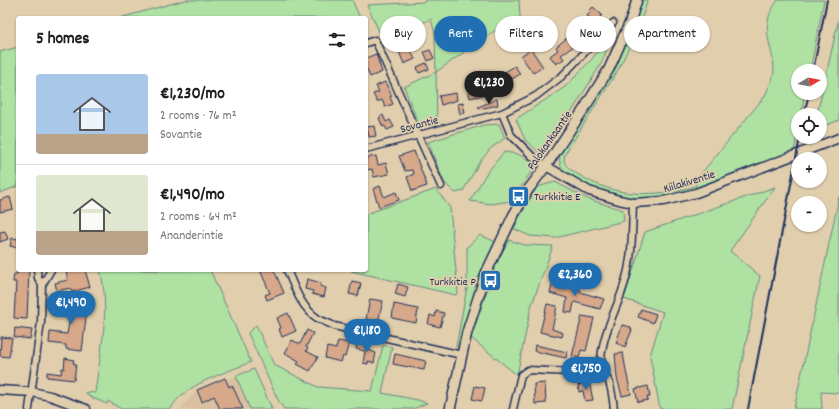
<!DOCTYPE html>
<html lang="en">
<head>
<meta charset="utf-8">
<style>
	:root { --surface:#fff; --page:#f6f6f6; --text:#202124; --muted:#757577; --line:#e0e0e0; --accent:#1f6fb2 }
	body { margin:0; font-family:Dekko,sans-serif; background:var(--page); color:var(--text); height:100vh; display:flex; flex-direction:column; font-size:15px; white-space:nowrap }
	* { box-sizing:border-box; margin:0 }
	p { font-size:13px; color:var(--muted) }
	.icon { flex:none; width:22px; height:22px; fill:none; stroke:currentColor; stroke-width:2; stroke-linecap:round; stroke-linejoin:round }
	.map { position:relative; flex:1; overflow:hidden }
	.drawer { position:absolute; left:16px; top:16px; width:352px; height:256px; display:flex; flex-direction:column; background:var(--surface); border-radius:4px; box-shadow:0 1px 3px #0004 }
	.drawer>* { flex:none }
	.banner { position:absolute; left:380px; top:16px; width:380px; height:36px; display:flex; gap:8px }
	.needle { width:26px; rotate:80deg }
	.tools { position:absolute; left:791px; top:64px; display:grid; gap:8px }
	.tools a { display:grid; place-items:center; width:36px; height:36px; border-radius:50%; background:var(--surface); box-shadow:0 1px 3px #0004; font-size:20px }
	.price { position:absolute; translate:-50% -34px; padding:0 9px; border-radius:14px; background:var(--accent); color:#fff; font-size:13px; line-height:26px; filter:drop-shadow(0 1px 2px #0008) }
	.price::after { content:''; position:absolute; left:50%; top:24px; width:12px; height:9px; margin-left:-6px; background:inherit; clip-path:polygon(0 0,100% 0,50% 100%) }
	.price.active { background:#222; color:#fff }
	ul { padding:0; list-style:none }
	li { display:flex; align-items:center; gap:12px; height:100px; padding:0 20px }
	li+li { border-top:1px solid var(--line) }
	li span { display:grid; place-items:center; flex:none; width:112px; height:80px; border-radius:4px; color:#555 }
	li>.icon { margin-inline-start:auto }
	span .icon { width:48px; height:48px; fill:#fffc; stroke-width:1 }
	li b { font-size:17px }
	h2 { display:flex; justify-content:space-between; align-items:center; height:48px; padding:0 20px; font-size:17px }
	.pill { padding:0 14px; border-radius:18px; background:var(--surface); box-shadow:0 1px 3px #0004; font-size:14px; line-height:36px }
	.pill.active { background:var(--accent); color:#fff }
	.map>svg:first-child { display:block }
	.built { fill:#dac0a1 }
	.green { fill:#afe1a2; stroke:#658880 }
	.building { fill:#d7a889; stroke:#1b2f5e }
	.lines { fill:none; stroke-linecap:round; stroke-linejoin:round }
	.minor-casing { stroke:#1b2f5e; stroke-width:9 }
	.tertiary-casing { stroke:#1b2f5e; stroke-width:11 }
	.secondary-casing { stroke:#1b2f5e; stroke-width:12 }
	.minor { stroke:#e1ceac; stroke-width:6 }
	.tertiary { stroke:#e1ceac; stroke-width:8 }
	.secondary { stroke:#e1ceac; stroke-width:9 }
	.rail { stroke:#1b2f5e; stroke-width:2 }
	.labels { text-anchor:middle; stroke-width:3.5; stroke-linejoin:round; paint-order:stroke }
	.street-label { font-size:12px; fill:#1b2f5e; stroke:#e1ceac }
	.poi-label { font-size:12px; fill:#1b2f5e; stroke:#e1ceac; text-anchor:start }
</style>
</head>
<body>
<div class="map">
<svg width="839" height="409" viewBox="0 0 839 409">
	<rect width="100%" height="100%" fill="#e1ceac"/>
	<filter id="ink" filterUnits="userSpaceOnUse"><feTurbulence type="fractalNoise" baseFrequency=".025" numOctaves="2"/><feDisplacementMap in="SourceGraphic" scale="8" xChannelSelector="R" yChannelSelector="G"/><feConvolveMatrix kernelMatrix="1 2 1 2 8 2 1 2 1" color-interpolation-filters="sRGB"/></filter>
	<g filter="url(#ink)">
		<path class="built" d="M236,376L250,409H180L197,390Z"/>
		<path class="green" d="M185,0H352L360,18H120Z
			M425,0H519L521,30L494,31L436,72L437,125L430,127L419,125L404,87L436,72L435,34L431,19L383,40L367,5L425,2Z
			M641,0H648L637,31L618,70L565,154L564,161C566,168 573,171 579,175C616,198 655,197 696,186V180L765,96C768,88 774,79 774,70C774,52 763,34 769,17C770,11 775,5 778,0H824L810,71H798V93H805L801,115H798V130L794,152C773,160 752,168 731,176C679,195 630,212 578,180C565,172 556,168 561,150Z
			M839,18V120L820,128V115H817Z
			M614,32L601,64L574,108L541,154L525,140L516,119L565,87L591,60Z
			M18,47V186L0,193V52Z
			M499,124L505,138L491,148L479,163L463,191L455,193L444,182L428,142L484,125Z
			M504,152L518,154L536,165L511,201L491,204L470,201L486,174Z
			M555,182L588,199L623,210L624,221L555,238L530,236L514,229L519,218L537,187Z
			M775,187L730,251L760,276L732,409H660L650,356L663,312L624,299L645,232Z
			M436,189L450,208L458,292L456,295L351,271L366,270V214Z
			M839,197V393L821,392L822,409H794Z
			M480,235L498,243L461,346L456,347L467,287V247Z
			M509,240L525,245L553,246L531,307L517,375L471,338L497,261Z
			M100,270H210L251,362C228,372 181,385 171,409H121L108,401L107,404L88,396L86,392L95,393C100,353 111,310 100,270Z
			M256,325L274,365L318,387L372,391L383,345L392,347L382,393L418,400L427,403L413,409H284L277,398L248,333Z
			M254,369L272,409H250L236,376Z"/>
		<path class="building" d="M593,7L602,15L595,23L587,16L591,11L590,10Z
			M423,29L426,37L411,44L408,36Z
			M568,37L574,46L561,55L564,59L556,64L550,56L558,50L556,47Z
			M408,45L415,59L404,64L398,49Z
			M531,49L543,67L533,73L521,56Z
			M430,50L434,58L428,61L424,52Z
			M376,54L382,72L370,77L366,67V58Z
			M426,63L429,69L419,73L417,67Z
			M515,66L520,74L500,87L495,78Z
			M385,82L392,96L390,97L393,104L385,107L382,100L377,102L373,94L379,92L376,86Z
			M486,83L488,94L470,98L467,86Z
			M456,93L457,100L441,105L439,96Z
			M497,99L498,105L479,109L478,107Z
			M463,103L465,113L460,114L458,104Z
			M383,115L386,122L390,120L394,127L387,130L385,126L383,127L379,118Z
			M374,126L376,136L369,137L367,127Z
			M414,151L427,186L412,191L407,177L414,174L412,170L405,171L399,156Z
			M376,156L378,165L386,163L389,174L374,177L372,169L366,170V158Z
			M380,186L384,197L396,192L399,200L379,207L373,189Z
			M10,197L13,209L0,212V200Z
			M5,231L8,239L0,242V232Z
			M12,238L18,239V248L10,246Z
			M17,270H29L27,319L14,318L16,282H13L14,274H17Z
			M70,270H85L90,287L72,292L70,288L57,291L55,283L68,280L66,271Z
			M260,270H274L284,293L267,300L265,295L270,293Z
			M307,279L321,283L320,286L326,288L324,297L312,294L313,291L305,289Z
			M352,281L361,283L358,296L349,294Z
			M553,282L581,290L580,292L604,299L600,309L574,302L572,313L565,312L567,298L550,293Z
			M398,284L408,287L405,297L395,294Z
			M370,299L383,301L378,322L366,319Z
			M71,300L88,301L82,351L66,349V345L49,343L50,332L67,334L70,317L52,315L53,303L71,305Z
			M394,304L418,309L416,323L392,318Z
			M547,304L557,306L552,329L563,333L562,337L540,332Z
			M641,309L656,314L653,323L638,317Z
			M436,311L444,313L440,327L428,324L430,315L435,317Z
			M288,313L296,331L282,337L279,329L281,328L277,318Z
			M582,316L594,318L586,351L581,350L579,358L572,356Z
			M622,325L631,327V330H632L625,347L616,343Z
			M15,328L32,330L30,339L14,337Z
			M307,330L313,333L306,347L308,348L306,351L318,357L310,371L297,364L299,361L285,353L292,340L300,344Z
			M1,337L12,338L9,357L0,356Z
			M338,341L349,343L345,357L343,356L341,362L325,358L327,347L336,349Z
			M358,342L367,344L366,349L376,353L374,363L368,361V364L363,363L365,351L356,349Z
			M535,345L567,352L566,358L534,351Z
			M623,353L626,371L631,394L622,396L617,378L615,354Z
			M395,354L426,361L424,370L393,364Z
			M65,358L74,360L73,363L76,364L74,380L47,377V372L61,374L62,368L64,369Z
			M225,378L229,387L232,385L243,409H220L214,396L202,402L197,390Z
			M589,381L593,400L585,401L583,391L579,392L578,385L581,384V383Z
			M545,383L546,403L535,404L534,384Z
			M475,386L485,388L482,401L472,399Z
			M648,386L650,397H647L648,400L638,402L635,389Z"/>
		<g class="lines">
			<defs>
				<path id="minor" d="M366,43L375,40L441,186
					M502,113L536,96L562,76L613,23
					M366,149L502,113L511,135L533,157L546,166
					M37,270L38,278L42,285
					M287,270C295,288 300,306 317,318C322,321 329,323 334,326L462,355
					M29,409L41,322L42,285L51,270
					M513,409L521,375L528,370L571,372L601,368
					M614,409C613,400 612,390 609,382C607,377 601,372 601,366C600,335 619,307 626,278C633,254 632,227 633,203"/>
				<path id="tertiary" d="M546,166L589,191L619,200L633,203L664,201L696,193L839,138
					M0,390L32,392L50,396L86,409"/>
				<path id="secondary" d="M450,409L467,332L486,273L513,216L528,190L546,166L584,109L609,69L630,22L637,0"/>
			</defs>
			<use href="#minor" class="minor-casing"/>
			<use href="#tertiary" class="tertiary-casing"/>
			<use href="#secondary" class="secondary-casing"/>
			<use href="#minor" class="minor"/>
			<use href="#tertiary" class="tertiary"/>
			<use href="#secondary" class="secondary"/>
			<path class="rail" d="M813,71L827,0
				M804,115L809,93
				M748,409L800,137"/>
		</g>
	</g>
	<defs>
		<symbol id="bus-square" viewBox="-11 -11 22 22"><rect x="-9" y="-9" width="18" height="18" rx="4" fill="#1f6fb2" stroke="#e1ceac"/><path d="M-5-6H5V4H4V6H2V4H-2V6H-4V4H-5ZM-3.5-4V0h7V-4ZM-3.5 1.2v1.5H-2V1.2ZM2 1.2v1.5H3.5V1.2Z" fill="#fff"/></symbol>
	</defs>
	<g fill-rule="evenodd">
		<use href="#bus-square" x="506" y="184" width="25" height="25"/>
		<use href="#bus-square" x="478" y="268" width="25" height="25"/>
	</g>
	<g class="labels">
		<g class="street-label">
			<text transform="translate(419 124) rotate(-15)" y="4">Sovantie</text>
			<text transform="translate(549 140) rotate(-55)" y="4">Palokankaantie</text>
			<text transform="translate(689 181) rotate(-17)" y="4">Kiilakiventie</text>
		</g>
		<g class="poi-label">
			<text x="534" y="200">Turkkitie E</text>
			<text x="476" y="285" text-anchor="end">Turkkitie P</text>
		</g>
	</g>
</svg>
<div class="tools">
<a><svg class="needle" viewBox="-14 -14 28 28"><path d="M0-13l5 13h-10z" fill="#e53935"/><path d="M0 13l5-13h-10z" fill="#757577"/></svg></a>
<a><svg class="icon" aria-label="locate" viewBox="0 0 24 24"><circle cx="12" cy="12" r="6"/><path d="M12 2v4M12 18v4M2 12h4M18 12h4"/></svg></a>
<a>+</a>
<a>−</a>
</div>
<b class="price active" style="left:489px;top:105px">€1,230</b>
<b class="price" style="left:575px;top:297px">€2,360</b>
<b class="price" style="left:71px;top:325px">€1,490</b>
<b class="price" style="left:367px;top:353px">€1,180</b>
<b class="price" style="left:586px;top:391px">€1,750</b>
<div class="banner">
<a class="pill">Buy</a>
<a class="pill active">Rent</a>
<a class="pill">Filters</a>
<a class="pill">New</a>
<a class="pill">Apartment</a>
</div>
<section class="drawer">
<h2>5 homes<svg class="icon" aria-label="filters" viewBox="0 0 24 24"><path d="M4 7h16M4 17h16"/><circle cx="9" cy="7" r="2"/><circle cx="15" cy="17" r="2"/></svg></h2>
<ul>
<li><span style="background:linear-gradient(#a9c7e8 75%,#b9a48a 0)"><svg class="icon" aria-label="home" viewBox="0 0 24 24"><path d="M3 11l9-7 9 7M6 9v11h12V9"/></svg></span><div><b>€1,230/mo</b><p>2 rooms · 76 m²</p><p>Sovantie</p></div></li>
<li><span style="background:linear-gradient(#dfe7d0 70%,#b9a48a 0)"><svg class="icon" aria-label="home" viewBox="0 0 24 24"><path d="M3 11l9-7 9 7M6 9v11h12V9"/></svg></span><div><b>€1,490/mo</b><p>2 rooms · 64 m²</p><p>Ananderintie</p></div></li>
</ul>
</section>
</div>
</body>
</html>
